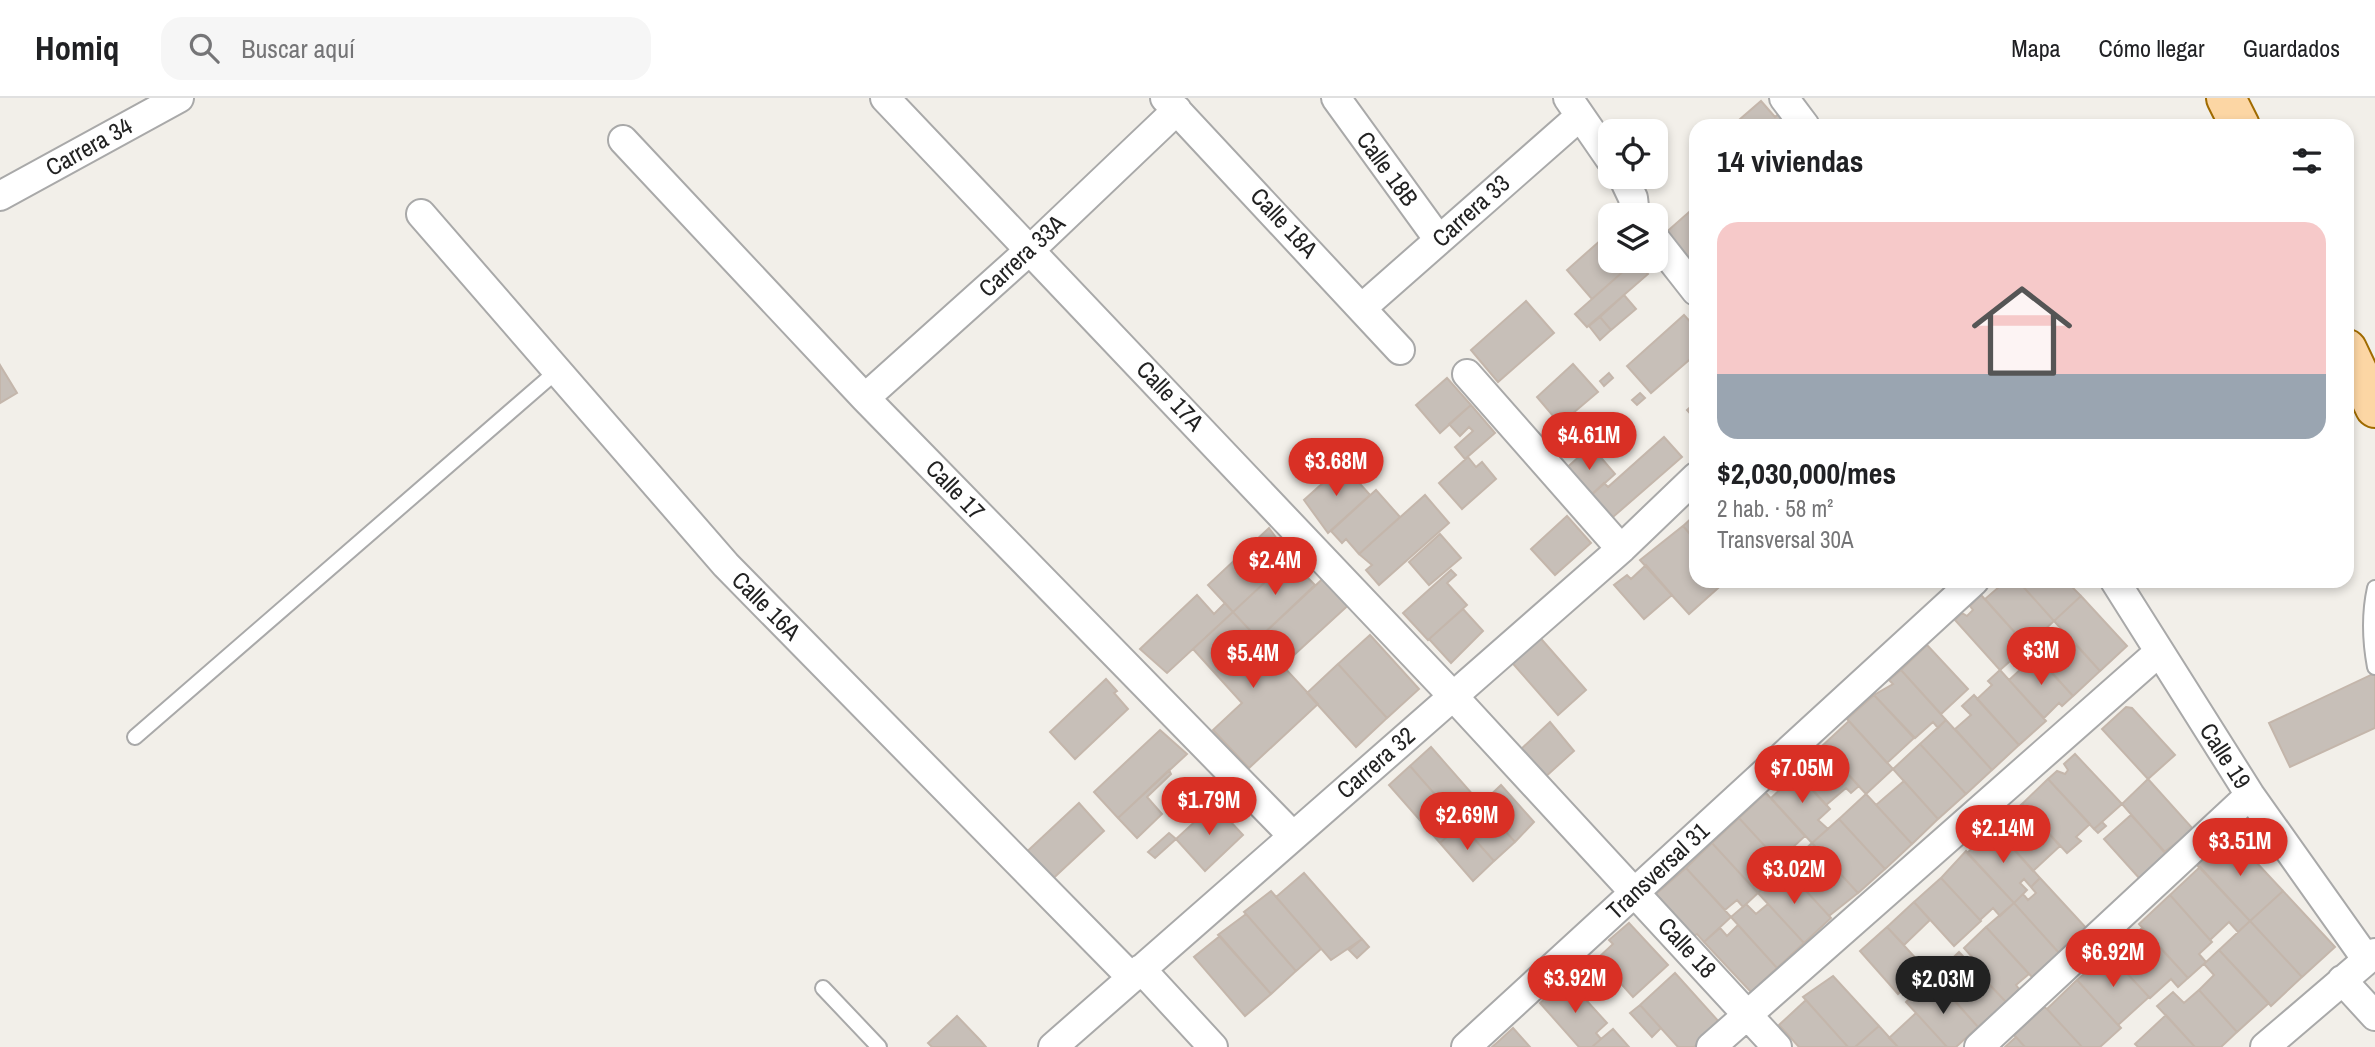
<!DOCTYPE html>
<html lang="es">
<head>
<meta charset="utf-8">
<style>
	:root { --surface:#fff; --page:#f6f6f6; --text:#202124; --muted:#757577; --line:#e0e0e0; --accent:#d93025 }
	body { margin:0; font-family:"Archivo Narrow",sans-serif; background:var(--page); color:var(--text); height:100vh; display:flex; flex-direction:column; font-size:26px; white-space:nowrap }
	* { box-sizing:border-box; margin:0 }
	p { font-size:23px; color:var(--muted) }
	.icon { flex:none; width:38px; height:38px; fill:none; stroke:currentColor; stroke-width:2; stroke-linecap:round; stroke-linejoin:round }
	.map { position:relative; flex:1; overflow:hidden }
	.sheet { position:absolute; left:1689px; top:21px; width:665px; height:469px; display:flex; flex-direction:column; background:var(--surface); border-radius:21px; box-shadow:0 4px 10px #0003 }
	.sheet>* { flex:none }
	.tools { position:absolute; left:1598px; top:21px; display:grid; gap:14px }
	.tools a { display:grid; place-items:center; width:70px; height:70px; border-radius:14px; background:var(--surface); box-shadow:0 4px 10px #0003; font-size:35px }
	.price { position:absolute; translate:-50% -60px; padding:0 16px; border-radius:24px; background:var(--accent); color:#fff; font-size:23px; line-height:46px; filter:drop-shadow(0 2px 4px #0008) }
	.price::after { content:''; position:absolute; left:50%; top:42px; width:21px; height:16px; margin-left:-10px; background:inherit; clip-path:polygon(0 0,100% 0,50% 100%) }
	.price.active { background:#222; color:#fff }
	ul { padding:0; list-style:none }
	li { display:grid; align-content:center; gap:14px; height:371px; padding:0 28px }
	li span { display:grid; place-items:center; height:217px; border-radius:21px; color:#555 }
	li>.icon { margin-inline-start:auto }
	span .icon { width:126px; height:126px; fill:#fffc; stroke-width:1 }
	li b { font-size:30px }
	h2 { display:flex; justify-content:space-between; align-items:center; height:84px; padding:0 28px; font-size:30px }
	header { display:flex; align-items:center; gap:42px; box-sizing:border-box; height:98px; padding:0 35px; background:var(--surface); border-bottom:2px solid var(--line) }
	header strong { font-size:33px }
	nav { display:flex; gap:38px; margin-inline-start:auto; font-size:24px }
	.search { width:490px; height:63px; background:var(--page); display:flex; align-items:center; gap:18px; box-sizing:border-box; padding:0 24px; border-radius:21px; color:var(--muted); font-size:26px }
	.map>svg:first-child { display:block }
	.building { fill:#c7bfb8; stroke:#c4b6ab; stroke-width:2 }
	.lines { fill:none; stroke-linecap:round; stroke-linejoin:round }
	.service-casing { stroke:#a9a9a9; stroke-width:18 }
	.minor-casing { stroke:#a9a9a9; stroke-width:32 }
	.primary-casing { stroke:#a06b00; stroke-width:42 }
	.service { stroke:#fff; stroke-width:14 }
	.minor { stroke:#fff; stroke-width:28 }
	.primary { stroke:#fcd6a4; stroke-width:38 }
	.labels { text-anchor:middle; stroke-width:5; stroke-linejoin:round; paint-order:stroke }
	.street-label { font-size:24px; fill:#222; stroke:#fff }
</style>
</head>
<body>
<header>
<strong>Homiq</strong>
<div class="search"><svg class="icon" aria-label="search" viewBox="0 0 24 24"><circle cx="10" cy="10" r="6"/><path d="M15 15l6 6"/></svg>Buscar aquí</div>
<nav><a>Mapa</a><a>Cómo llegar</a><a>Guardados</a></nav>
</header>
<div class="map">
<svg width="2375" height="949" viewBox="0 0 2375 949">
	<rect width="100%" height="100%" fill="#f2efe9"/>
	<path class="building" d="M1761,3L1775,19L1781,14L1788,28H1732Z
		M1696,108V157L1687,164L1663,137Z
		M1610,134V163H1635L1592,201L1567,172Z
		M1635,163L1648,176L1587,229L1575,216Z
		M1624,197L1636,211L1611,232L1600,219Z
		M1526,203L1554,235L1498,284L1471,252Z
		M1684,217L1695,229L1692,232L1696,237V256L1651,295L1627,268Z
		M1600,219L1611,232L1600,242L1589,228Z
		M1573,266L1598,294L1560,326L1537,299Z
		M0,267L17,295L0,305Z
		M1609,275L1613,280L1604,288L1600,283Z
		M1447,280L1471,307L1440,335L1416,307Z
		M1640,295L1645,300L1637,307L1632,302Z
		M1696,304V322L1687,312Z
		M1471,307L1495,335L1465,361L1455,349L1473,333L1469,329L1460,338L1449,326Z
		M1664,339L1682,359L1613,419L1591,397L1604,385L1608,389Z
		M1591,348L1615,376L1587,401L1563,373Z
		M1468,359L1476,369L1482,364L1496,381L1462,411L1439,385Z
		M1343,367L1370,397L1328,435L1304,402Z
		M1376,392L1400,419L1359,456L1346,441L1342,445L1331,433Z
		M1425,397L1449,425L1379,487L1366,472L1372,467L1359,456Z
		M1695,417L1696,418V443L1683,428Z
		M1567,418L1591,445L1555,477L1531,451Z
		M1683,428L1696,443V483H1726L1689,516L1640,462Z
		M1269,430L1291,460L1233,514L1208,487Z
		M1440,436L1461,460L1429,487L1409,464Z
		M1294,457L1309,474L1305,477L1315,487L1258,541L1233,514Z
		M1646,467L1672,497L1644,521L1614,487L1627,477L1631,481Z
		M1451,472L1456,477L1447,485L1467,507L1428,542L1403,515Z
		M1330,474L1355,501L1282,568L1258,541Z
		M1997,483H2018L2054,523L2027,548L1985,501L1999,489L1995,485Z
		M2018,483H2066L2081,498L2054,523Z
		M1197,497L1214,516L1225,505L1233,514L1167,575L1140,551Z
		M1981,497L2027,548L2000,572L1955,522L1962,515L1967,518L1973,512L1970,508Z
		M2081,498L2127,548L2100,573L2054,523Z
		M1463,511L1483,533L1451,565L1429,541Z
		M1233,514L1318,606L1249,670L1213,632L1242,605L1193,551Z
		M2065,534L2100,573L2073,598L2027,548L2032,543L2044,552Z
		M1536,535L1586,592L1558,617L1508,560Z
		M1370,537L1419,591L1387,620L1338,566Z
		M1927,547L1968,591L1941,616L1901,572Z
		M2036,557L2073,598L2062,608L2059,605L2044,620L2009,582Z
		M1338,566L1387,620L1356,649L1307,595Z
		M1901,572L1946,622L1938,630L1933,624L1915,640L1874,597L1893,586L1889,582Z
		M2000,572L2046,623L2019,647L1977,601L1992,587L1988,583Z
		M2375,575V630L2290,669L2269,625Z
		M1106,581L1117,593L1114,595L1128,611L1075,661L1050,634Z
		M1874,597L1914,640L1887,665L1847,621Z
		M1974,597L2019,647L1992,672L1955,631L1971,617L1962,608Z
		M2126,609L2132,610L2175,657L2148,681L2102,631Z
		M1946,622L1992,672L1966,696L1920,646Z
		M1849,623L1893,671L1866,696L1822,648Z
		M1550,624L1574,653L1544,680L1519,653Z
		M1160,632L1187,656L1118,720L1094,694Z
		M1920,646L1966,696L1938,721L1893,671Z
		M1822,648L1859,688L1851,695L1846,690L1826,707L1795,673Z
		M1431,649L1481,706L1461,726L1410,668Z
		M2075,656L2122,706L2094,731L2048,681L2057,673L2065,676L2068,672L2064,666Z
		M1410,668L1461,726L1440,745L1389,687Z
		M1793,670L1830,711L1818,722L1828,731L1812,745L1771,700L1784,688L1780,683Z
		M1169,672L1171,676L1147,699L1162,716L1137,740L1118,720Z
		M2048,681L2090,726L2076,739L2081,743L2067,755L2022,706Z
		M2148,681L2194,732L2164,754L2122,706Z
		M1904,683L1938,721L1912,746L1876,707Z
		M1501,687L1534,724L1515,744L1481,706Z
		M1766,695L1805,738L1792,750L1799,758L1785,770L1739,720Z
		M1866,696L1912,746L1885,771L1839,721Z
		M1079,705L1104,733L1045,788L1020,760Z
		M1214,706L1243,737L1205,773L1176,741Z
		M1481,706L1515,744L1494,763L1461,726Z
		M2022,706L2060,748L2033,773L1995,730Z
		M2131,717L2167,756L2140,781L2104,741Z
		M1739,720L1785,770L1758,795L1712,745Z
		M1839,721L1885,771L1858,795L1812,745Z
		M2102,724L2106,728L2098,735L2094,731Z
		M1461,726L1494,763L1473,783L1440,745Z
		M1995,730L2040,780L2031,789L2024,781L2020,785L2027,792L2014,805L1967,755Z
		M1169,735L1176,741L1155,760L1148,754Z
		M2230,736L2283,793L2250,823L2197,767Z
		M1712,745L1758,795L1743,809L1737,802L1725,812L1686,770Z
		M1812,745L1858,795L1829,818L1785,770Z
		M1966,753L2014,805L2000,818L1993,810L1980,822L1941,780Z
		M2200,769L2250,823L2238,834L2229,824L2210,842L2170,797Z
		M1686,770L1731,819L1704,844L1697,836L1694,838L1656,796Z
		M1785,770L1831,820L1804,845L1758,795Z
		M1304,775L1362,841L1331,862L1276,799Z
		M1941,780L1981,823L1954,848L1914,804Z
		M2040,780L2088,832L2061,857L2014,805L2023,796L2028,802L2036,795L2031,789Z
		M1271,793L1321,851L1296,873L1244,814Z
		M2283,793L2335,849L2302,879L2250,823Z
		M2170,797L2212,844L2199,856L2206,864L2188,880L2139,826Z
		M1914,804L1930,822L1904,847L1887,829Z
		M2014,805L2059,855L2032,879L1986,829Z
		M1746,806L1756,816L1768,806L1804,845L1777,870L1731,819Z
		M1246,816L1296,873L1271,896L1218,837Z
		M2250,823L2302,879L2271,908L2219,852Z
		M1629,825L1668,867L1633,899L1598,860L1613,846L1609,842Z
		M1738,827L1777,870L1751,894L1704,844L1720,830L1727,838Z
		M1887,829L1933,879L1927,883L1920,875L1898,896L1860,853Z
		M1986,829L2029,876L2016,887L2019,891L2006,904L1968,864L1973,860L1964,850Z
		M2142,830L2188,880L2178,889L2171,881L2150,900L2108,855L2124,840L2128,843Z
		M1220,838L1271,896L1245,918L1194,859Z
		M1362,841L1369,849L1357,860L1349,852Z
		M2219,852L2269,905L2237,934L2199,892L2214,877L2204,866Z
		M1959,854L2006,904L1978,929L1933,879Z
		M2108,855L2149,899L2118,927L2077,882Z
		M1675,875L1720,925L1694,949H1678L1640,907Z
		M1833,878L1879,928L1855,949H1848L1803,899Z
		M1567,881L1607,925L1596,935L1601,941L1592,949H1579L1540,905Z
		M2077,882L2121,930L2100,949H2082L2047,911Z
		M1940,886L1978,929L1956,949H1947L1906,904L1919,891L1926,899Z
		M2199,892L2237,934L2221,949H2195L2157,908L2173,894L2184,905Z
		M1806,902L1848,949H1799L1779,927Z
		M1640,907L1661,930L1652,939L1630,915Z
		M2044,909L2047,911L2082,949H2025L2014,937Z
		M1916,915L1947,949H1898L1889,940Z
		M2166,917L2195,949H2138L2135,946Z
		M957,918L980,942L986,949H932L928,945Z
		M1879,928L1898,949H1855Z
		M1513,930L1530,949H1492L1500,942Z
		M1613,931L1629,949H1592L1601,941Z
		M2016,939L2025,949H2005Z"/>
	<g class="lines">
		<defs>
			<path id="service" d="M2375,490C2369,517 2370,542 2375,569
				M135,639L557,273
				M823,890L879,949"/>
			<path id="minor" d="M885,0L1453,598L1777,949
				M1165,0L1400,252
				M1336,0L1439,142
				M1568,0L1610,61
				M1784,0L1805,28
				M623,42L865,300L1293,738
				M1623,79L1633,100L1635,117
				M0,98L179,0
				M421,116L726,467L1132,880
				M1656,142L1696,193
				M1363,209L1580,18
				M1467,276L1621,451
				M865,300L1031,151L1177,12
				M2115,483L2250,697L2367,862
				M1141,871L1213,949
				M2342,882L2375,918
				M1053,949L1621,451L1696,379
				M1466,949L1974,483
				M1711,949L2159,554
				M1979,949L2250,697
				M2265,949L2375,855"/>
			<path id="primary" d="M2226,0L2240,28
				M2347,251L2375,310"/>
		</defs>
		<use href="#service" class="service-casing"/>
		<use href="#minor" class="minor-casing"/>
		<use href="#primary" class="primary-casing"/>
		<use href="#service" class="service"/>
		<use href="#minor" class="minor"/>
		<use href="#primary" class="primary"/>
	</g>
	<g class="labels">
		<g class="street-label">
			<text transform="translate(89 49) rotate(-29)" y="8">Carrera 34</text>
			<text transform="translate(1387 71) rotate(54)" y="8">Calle 18B</text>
			<text transform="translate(1471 113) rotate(-42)" y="8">Carrera 33</text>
			<text transform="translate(1284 125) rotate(47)" y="8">Calle 18A</text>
			<text transform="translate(1022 158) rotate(-43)" y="8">Carrera 33A</text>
			<text transform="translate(1170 298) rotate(47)" y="8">Calle 17A</text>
			<text transform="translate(955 392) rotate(46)" y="8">Calle 17</text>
			<text transform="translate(766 508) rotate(45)" y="8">Calle 16A</text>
			<text transform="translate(2225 658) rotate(57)" y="8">Calle 19</text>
			<text transform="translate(1376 665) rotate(-41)" y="8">Carrera 32</text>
			<text transform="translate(1658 773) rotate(-43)" y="8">Transversal 31</text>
			<text transform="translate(1687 850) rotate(47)" y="8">Calle 18</text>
		</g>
	</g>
</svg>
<div class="tools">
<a><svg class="icon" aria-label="locate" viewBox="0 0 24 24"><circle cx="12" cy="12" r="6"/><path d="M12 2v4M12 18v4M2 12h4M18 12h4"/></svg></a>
<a><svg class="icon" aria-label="layers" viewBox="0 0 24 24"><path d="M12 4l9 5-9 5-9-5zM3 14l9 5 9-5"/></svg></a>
</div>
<b class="price" style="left:1589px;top:374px">$4.61M</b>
<b class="price" style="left:1336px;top:400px">$3.68M</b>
<b class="price" style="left:1275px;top:499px">$2.4M</b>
<b class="price" style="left:2041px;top:589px">$3M</b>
<b class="price" style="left:1253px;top:592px">$5.4M</b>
<b class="price" style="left:1802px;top:707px">$7.05M</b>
<b class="price" style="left:1209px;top:739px">$1.79M</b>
<b class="price" style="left:1467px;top:754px">$2.69M</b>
<b class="price" style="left:2003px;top:767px">$2.14M</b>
<b class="price" style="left:2240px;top:780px">$3.51M</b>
<b class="price" style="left:1794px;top:808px">$3.02M</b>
<b class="price" style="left:2113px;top:891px">$6.92M</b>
<b class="price" style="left:1575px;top:917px">$3.92M</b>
<b class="price active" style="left:1943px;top:918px">$2.03M</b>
<section class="sheet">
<h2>14 viviendas<svg class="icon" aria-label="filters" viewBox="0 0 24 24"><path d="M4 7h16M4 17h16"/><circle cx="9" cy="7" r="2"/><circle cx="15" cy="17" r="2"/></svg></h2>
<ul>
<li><span style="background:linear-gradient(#f6c9c9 70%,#9aa5b1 0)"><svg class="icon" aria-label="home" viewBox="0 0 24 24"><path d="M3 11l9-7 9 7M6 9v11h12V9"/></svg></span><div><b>$2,030,000/mes</b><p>2 hab. · 58 m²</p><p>Transversal 30A</p></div></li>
</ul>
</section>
</div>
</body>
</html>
